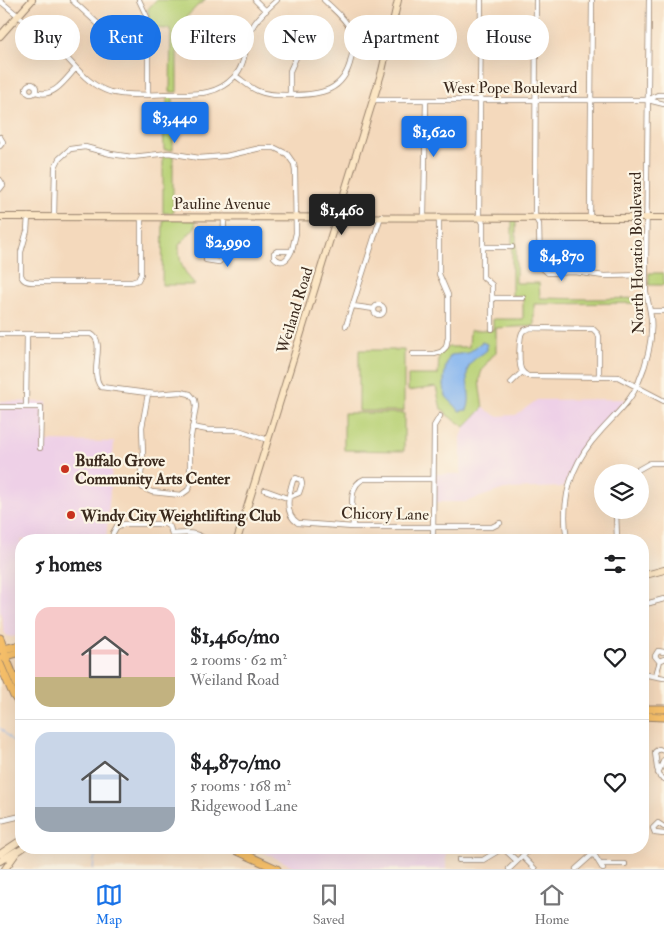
<!DOCTYPE html>
<html lang="en">
<head>
<meta charset="utf-8">
<style>
	:root { --surface:#fff; --page:#f6f6f6; --text:#202124; --muted:#757577; --line:#e0e0e0; --accent:#1a73e8 }
	body { margin:0; font-family:"IM FELL Double Pica",serif; background:var(--page); color:var(--text); height:100vh; display:flex; flex-direction:column; font-size:19px; white-space:nowrap }
	* { box-sizing:border-box; margin:0 }
	p { font-size:16px; color:var(--muted) }
	.icon { flex:none; width:28px; height:28px; fill:none; stroke:currentColor; stroke-width:2; stroke-linecap:round; stroke-linejoin:round }
	.map { position:relative; flex:1; overflow:hidden }
	.sheet { position:absolute; left:15px; top:534px; width:634px; height:320px; display:flex; flex-direction:column; background:var(--surface); border-radius:20px; box-shadow:0 5px 20px #0002 }
	.sheet>* { flex:none }
	.guide { position:absolute; left:15px; top:15px; width:635px; height:45px; display:flex; gap:10px }
	.controls { position:absolute; left:594px; top:464px; display:grid; gap:10px }
	.controls a { display:grid; place-items:center; width:55px; height:55px; border-radius:50%; background:var(--surface); box-shadow:0 5px 20px #0002; font-size:25px }
	.price { position:absolute; translate:-50% -42px; padding:0 11px; border-radius:5px; background:var(--accent); color:#fff; font-size:16px; line-height:32px; filter:drop-shadow(0 1px 2px #0008) }
	.price::after { content:''; position:absolute; left:50%; top:30px; width:15px; height:11px; margin-left:-8px; background:inherit; clip-path:polygon(0 0,100% 0,50% 100%) }
	.price.selected { background:#222; color:#fff }
	ul { padding:0; list-style:none }
	li { display:flex; align-items:center; gap:15px; height:125px; padding:0 20px }
	li+li { border-top:1px solid var(--line) }
	li span { display:grid; place-items:center; flex:none; width:140px; height:100px; border-radius:15px; color:#555 }
	li>.icon { margin-inline-start:auto }
	span .icon { width:60px; height:60px; fill:#fffc; stroke-width:1 }
	li b { font-size:21px }
	h2 { display:flex; justify-content:space-between; align-items:center; height:60px; padding:0 20px; font-size:21px }
	.pill { padding:0 18px; border-radius:22px; background:var(--surface); box-shadow:0 5px 20px #0002; font-size:18px; line-height:45px }
	.pill.selected { background:var(--accent); color:#fff }
	.tabs { display:flex; justify-content:space-around; align-items:center; height:70px; border-top:1px solid var(--line); background:var(--surface); font-size:14px; color:var(--muted) }
	.tabs a { display:grid; justify-items:center; gap:2px }
	.tabs .selected { color:var(--accent) }
	.map>svg:first-child { display:block }
	.built { fill:#eed0e7 }
	.green { fill:#b9d277; stroke:#7a7e4a }
	.water { fill:#83b4ef; stroke:#5f6f86 }
	.lines { fill:none; stroke-linecap:round; stroke-linejoin:round }
	.stream { stroke:#83b4ef; stroke-width:1 }
	.street-casing { stroke:#98826d; stroke-width:6 }
	.secondary-casing { stroke:#98826d; stroke-width:8 }
	.primary-casing { stroke:#98826d; stroke-width:9 }
	.street { stroke:#fff; stroke-width:4.5 }
	.secondary { stroke:#fce6c4; stroke-width:6 }
	.primary { stroke:#f7c06b; stroke-width:7 }
	.poi-dot { fill:#c8321e; stroke:#fcf5e5; stroke-width:2 }
	.labels { text-anchor:middle; stroke-width:4.5; stroke-linejoin:round; paint-order:stroke }
	.street-label { font-size:16px; fill:#3b2a1e; stroke:#fcf5e5 }
	.poi-label { font-size:16px; font-weight:bold; fill:#3b2a1e; stroke:#fcf5e5; text-anchor:start }
</style>
</head>
<body>
<div class="map">
<svg width="664" height="869" viewBox="0 0 664 869">
	<rect width="100%" height="100%" fill="#fcf5e5"/>
	<filter id="ink" filterUnits="userSpaceOnUse"><feTurbulence type="fractalNoise" baseFrequency=".02" numOctaves="2"/><feDisplacementMap in="SourceGraphic" scale="10" xChannelSelector="R" yChannelSelector="G"/><feConvolveMatrix kernelMatrix="1 2 1 2 8 2 1 2 1" color-interpolation-filters="sRGB"/></filter>
	<filter id="wash" filterUnits="userSpaceOnUse"><feTurbulence type="fractalNoise" baseFrequency=".0096" numOctaves="4" result="noise"/><feDisplacementMap in="SourceGraphic" scale="20" xChannelSelector="R" yChannelSelector="G"/><feGaussianBlur stdDeviation="1.12" result="paint"/><feColorMatrix in="noise" values="0 0 0 0 0 0 0 0 0 0 0 0 0 0 0 0 0 1.4 0 .05"/><feComposite in="paint" operator="in"/></filter>
	<g filter="url(#wash)">
		<rect width="100%" height="100%" fill="#f4d9bc"/>
		<path class="built" d="M626,399L581,448L575,458L564,487L504,489L465,502H434L435,474H461V437L465,427L483,408L497,416L516,415L537,400Z
			M0,401L47,402L45,441L114,442L106,540H21V635L11,637L6,635L4,631L0,610Z
			M254,848H446V869H299Z"/>
		<path class="green" d="M156,0H206L197,6L177,27V92H170L171,29L150,28L148,9Z
			M167,96H173V150H164L163,119H167Z
			M163,155H173V213H163Z
			M163,219L196,220L195,227L179,245C179,264 183,270 195,285H162Z
			M512,220H516V283H539L540,298L587,299L645,298L646,303L534,304V326L496,328V352C474,376 479,379 483,408L465,427L447,415L445,411L441,409L436,387L408,391V375H438L439,355L448,347H469L470,330H493V319H523V296H512Z
			M649,273H664V285H649Z
			M359,350H404V411H359Z
			M344,413H404V451L344,450Z"/>
		<path class="water" d="M482,342L487,344V350C482,355 475,357 471,363C461,376 474,394 467,410L459,411C455,404 448,400 446,396C442,386 444,363 451,355L468,353Z"/>
		<g class="lines">
			<path class="stream" d="M0,728L21,750
				M93,869L94,860L98,848"/>
		</g>
	</g>
	<g filter="url(#ink)">
		<g class="lines">
			<defs>
				<path id="street" d="M72,0L120,44L131,47L148,48
					M139,0L147,17L148,25V95
					M255,0L266,11
					M481,0L479,216L483,223V277L492,285V329
					M536,0L535,217L539,224L540,266L548,273L575,272L604,276L646,275
					M0,1C20,17 39,33 58,49C75,65 87,85 110,92C131,97 154,94 175,94C198,94 217,95 234,77C247,64 244,44 252,28C257,17 268,9 277,0
					M199 38a5 5 0 1 1 10 0a5 5 0 1 1-10 0Z
					M209,37L247,41
					M236,76C243,81 250,88 258,91C269,96 281,95 292,95C321,95 344,91 351,59C354,49 354,38 350,29C345,18 333,9 324,0
					M26 89a5 5 0 1 1 10 0a5 5 0 1 1-10 0Z
					M36,92C53,99 65,80 76,68
					M290,95V71L298,53L295,48L297,45L303,44L305,47V51L302,53H298
					M373,100H648L664,104
					M648,100L658,95H664
					M0,137L3,142L0,146
					M0,180L3,185L0,189
					M28,216L27,231L21,252V275C23,281 27,282 33,282H132L138,280L141,274V217
					M54,216L55,167L59,159L70,149L85,147L111,154L132,157L169,153L199,158L226,156L261,148H275L287,154L294,164L295,170L296,233L292,250C289,257 283,267 274,257V253L277,251H291
					M424,216L426,100
					M590,217L592,0
					M483,247H512
					M224,250L208,251L206,260L219,262L223,258L224,217
					M492,298H523
					M374 310a5 5 0 1 1 10 0a5 5 0 1 1-10 0Z
					M353,306L374,309
					M650,311H664
					M346,326L381,216
					M0,334H91C107,342 88,372 101,387L155,394L181,392L190,394L195,400L196,406L190,442V485L188,490L181,495L152,492L143,488L140,484L143,455L142,427L148,394
					M413,354H434L441,352L446,347L448,337V295L439,274V216
					M599,376V337L598,334L593,329L531,328C528,329 526,329 523,331C519,335 518,366 522,371C524,374 525,374 528,376L618,377L664,401
					M511,383L522,372
					M26,406L27,335
					M0,407H41L40,448
					M192,427L208,430H238L268,440
					M634,472L650,463H664
					M265,490L287,498L299,493L302,484L301,480L296,478L293,480C289,493 283,514 298,523L353,527H492L500,523
					M616,510L617,540
					M353,527C353,512 347,485 364,479H433
					M112,540L113,533L117,526L125,524H165L170,527L172,534C184,533 197,531 206,540
					M433,540L434,426L440,416
					M567,540C560,498 571,463 600,432C614,416 631,402 639,381C647,362 653,340 651,318C650,310 648,301 646,292C645,282 646,272 646,262L649,0
					M642,605L664,599
					M664,652L658,651L655,656L659,661L664,659
					M642,674L664,678
					M656,675L660,661
					M664,751L659,749L655,752L657,768L660,777L664,779
					M658,773L664,760
					M0,821L21,816
					M664,827L658,823L653,828L655,833L664,834
					M503,848L517,861
					M590,848L603,869
					M522,856L535,869
					M459,860H483L503,848
					M601,864H625
					M509,869L531,848
					M576,869L594,853"/>
				<path id="secondary" d="M0,36L32,0
					M0,217L664,218
					M237,540L382,71L398,0
					M642,576L664,570
					M0,854L21,840
					M0,861L16,851
					M5,869L17,852L23,848"/>
				<path id="primary" d="M0,638L6,658L21,694
					M0,650L21,645
					M0,658L21,652
					M0,664L14,696L21,706
					M642,709H664
					M642,716L664,717
					M231,848L277,869"/>
			</defs>
			<use href="#street" class="street-casing"/>
			<use href="#secondary" class="secondary-casing"/>
			<use href="#primary" class="primary-casing"/>
			<use href="#street" class="street"/>
			<use href="#secondary" class="secondary"/>
			<use href="#primary" class="primary"/>
		</g>
	</g>
	<g class="poi-dot">
		<circle cx="65" cy="469" r="5"/>
		<circle cx="71" cy="515" r="5"/>
	</g>
	<g class="labels">
		<g class="street-label">
			<text x="510" y="93">West Pope Boulevard</text>
			<text x="222" y="209">Pauline Avenue</text>
			<text transform="translate(636 253) rotate(-91)" y="6">North Horatio Boulevard</text>
			<text transform="translate(294 310) rotate(-73)" y="6">Weiland Road</text>
			<text transform="translate(385 513) rotate(1)" y="6">Chicory Lane</text>
		</g>
		<g class="poi-label">
			<text x="75" y="466">Buffalo Grove<tspan x="75" dy="18">Community Arts Center</tspan></text>
			<text x="81" y="521">Windy City Weightlifting Club</text>
		</g>
	</g>
</svg>
<div class="controls">
<a><svg class="icon" aria-label="layers" viewBox="0 0 24 24"><path d="M12 4l9 5-9 5-9-5zM3 14l9 5 9-5"/></svg></a>
</div>
<b class="price" style="left:175px;top:144px">$3,440</b>
<b class="price" style="left:434px;top:158px">$1,620</b>
<b class="price selected" style="left:342px;top:236px">$1,460</b>
<b class="price" style="left:228px;top:268px">$2,990</b>
<b class="price" style="left:562px;top:282px">$4,870</b>
<div class="guide">
<a class="pill">Buy</a>
<a class="pill selected">Rent</a>
<a class="pill">Filters</a>
<a class="pill">New</a>
<a class="pill">Apartment</a>
<a class="pill">House</a>
</div>
<section class="sheet">
<h2>5 homes<svg class="icon" aria-label="filters" viewBox="0 0 24 24"><path d="M4 7h16M4 17h16"/><circle cx="9" cy="7" r="2"/><circle cx="15" cy="17" r="2"/></svg></h2>
<ul>
<li><span style="background:linear-gradient(#f6c9c9 70%,#c2b280 0)"><svg class="icon" aria-label="home" viewBox="0 0 24 24"><path d="M3 11l9-7 9 7M6 9v11h12V9"/></svg></span><div><b>$1,460/mo</b><p>2 rooms · 62 m²</p><p>Weiland Road</p></div><svg class="icon" aria-label="heart" viewBox="0 0 24 24"><path d="M12 20l-8-8c-3-5 5-10 8-4 3-6 11-1 8 4z"/></svg></li>
<li><span style="background:linear-gradient(#c9d6e8 75%,#9aa5b1 0)"><svg class="icon" aria-label="home" viewBox="0 0 24 24"><path d="M3 11l9-7 9 7M6 9v11h12V9"/></svg></span><div><b>$4,870/mo</b><p>5 rooms · 168 m²</p><p>Ridgewood Lane</p></div><svg class="icon" aria-label="heart" viewBox="0 0 24 24"><path d="M12 20l-8-8c-3-5 5-10 8-4 3-6 11-1 8 4z"/></svg></li>
</ul>
</section>
</div>
<nav class="tabs">
<a class="selected"><svg class="icon" aria-label="map" viewBox="0 0 24 24"><path d="M3 6l6-2 6 2 6-2v14l-6 2-6-2-6 2zM9 4v14M15 6v14"/></svg>Map</a>
<a><svg class="icon" aria-label="saved" viewBox="0 0 24 24"><path d="M7 4h10v16l-5-4-5 4z"/></svg>Saved</a>
<a><svg class="icon" aria-label="home" viewBox="0 0 24 24"><path d="M3 11l9-7 9 7M6 9v11h12V9"/></svg>Home</a>
</nav>
</body>
</html>
